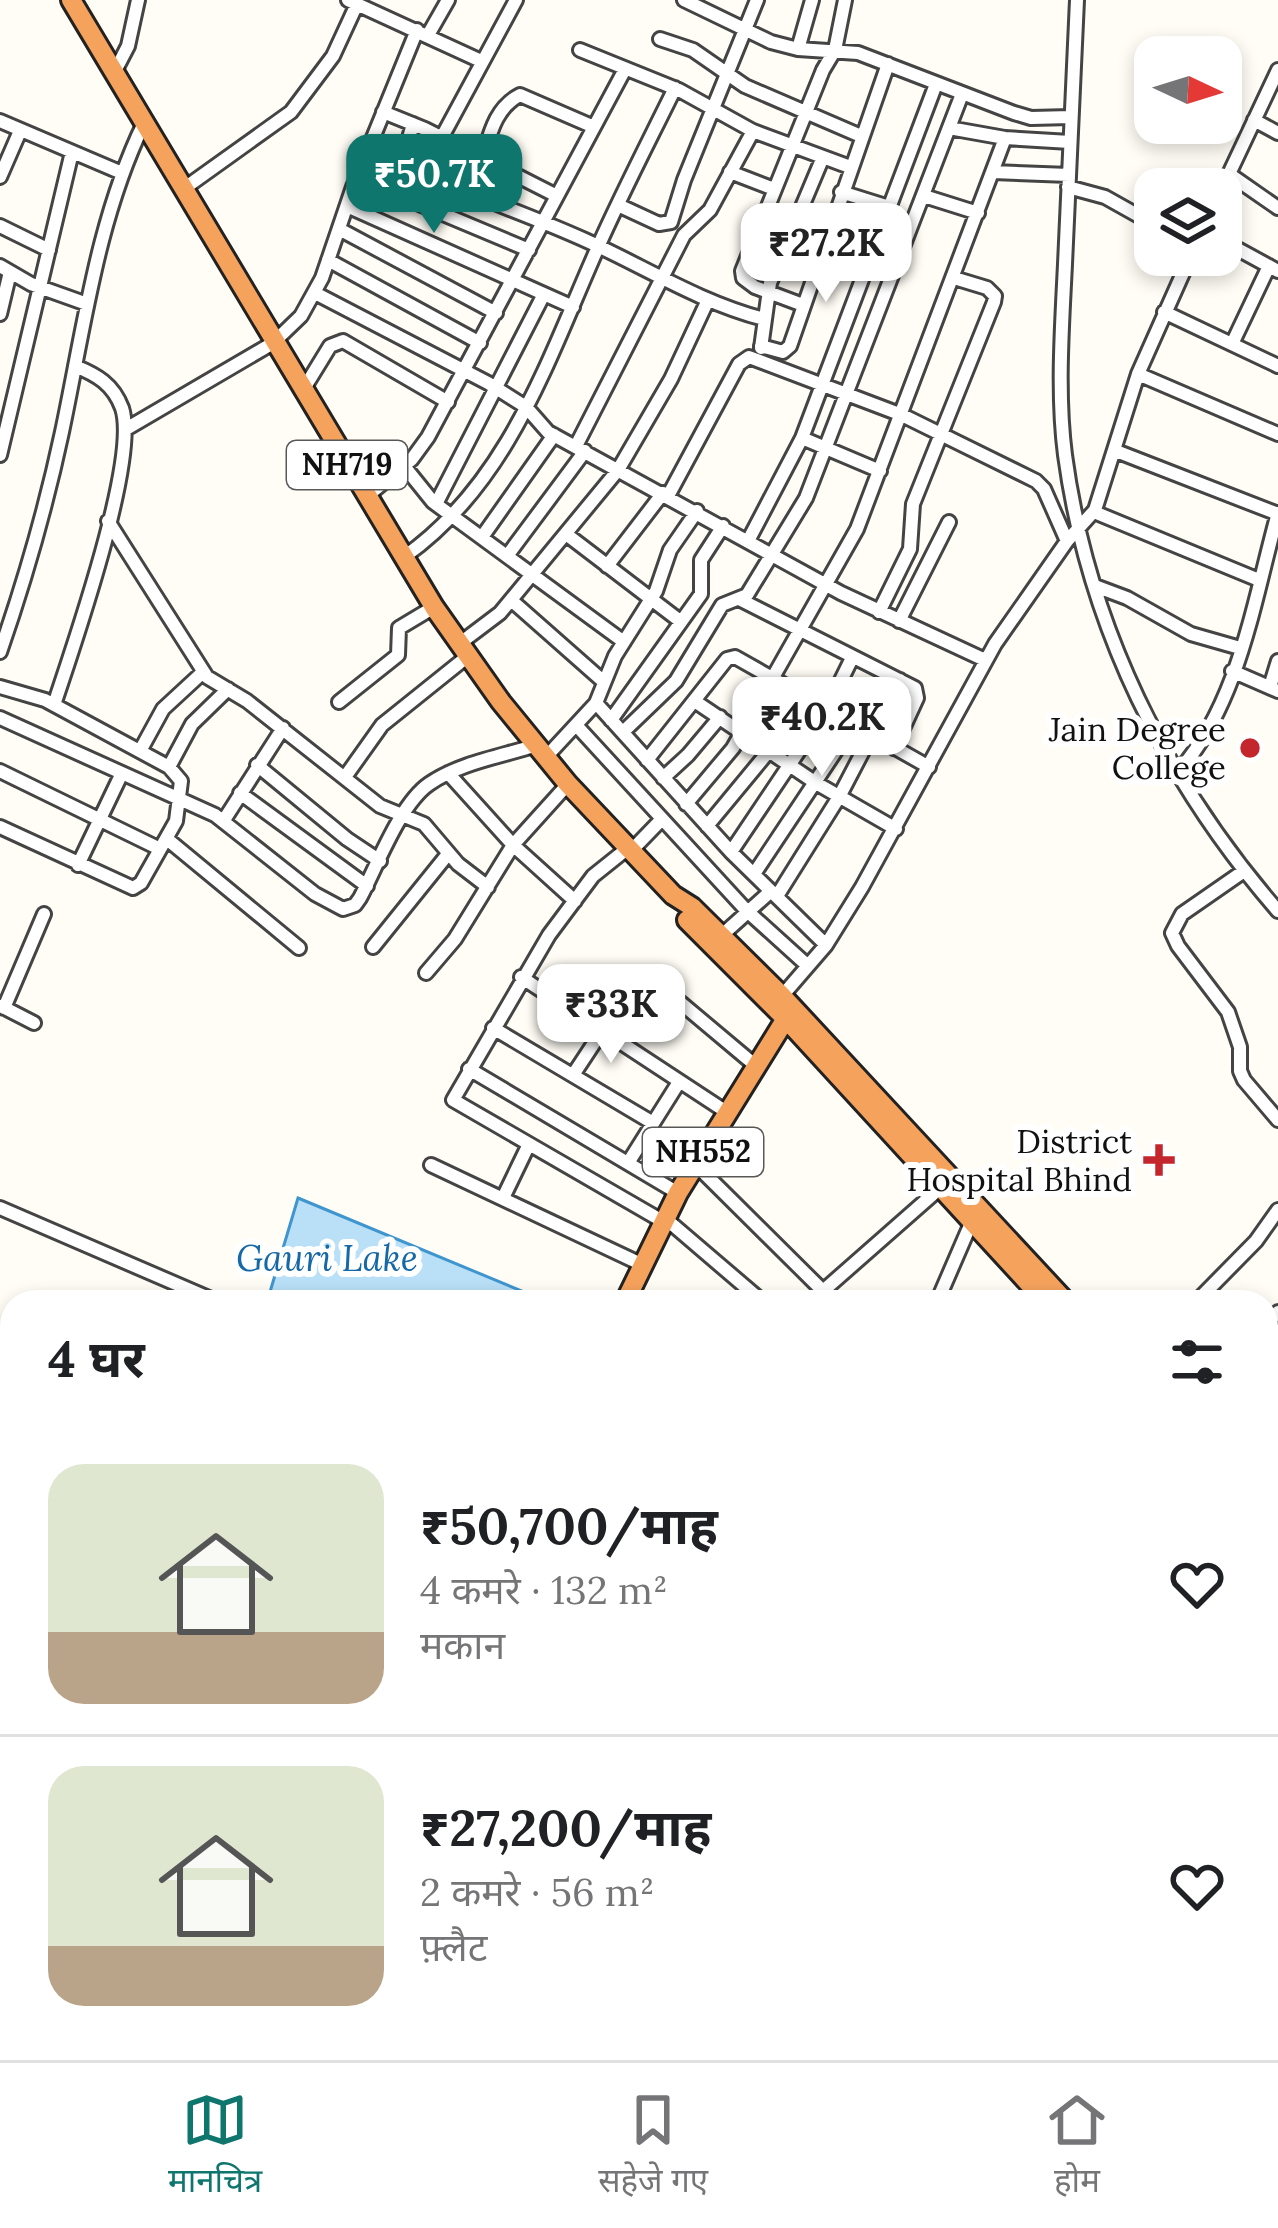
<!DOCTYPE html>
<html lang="hi">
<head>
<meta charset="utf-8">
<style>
	:root { --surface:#fff; --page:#f2f2f2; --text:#202124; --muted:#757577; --line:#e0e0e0; --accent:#0f766e }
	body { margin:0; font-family:Lora,"Noto Sans Devanagari",serif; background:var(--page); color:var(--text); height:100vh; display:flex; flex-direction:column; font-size:45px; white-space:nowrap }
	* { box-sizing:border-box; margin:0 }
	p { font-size:39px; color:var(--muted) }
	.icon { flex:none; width:66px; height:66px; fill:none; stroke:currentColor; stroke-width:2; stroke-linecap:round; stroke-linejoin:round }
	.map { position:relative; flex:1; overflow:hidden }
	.details { position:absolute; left:0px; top:1290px; width:1278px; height:771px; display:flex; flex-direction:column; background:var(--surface); border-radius:36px 36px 0 0; box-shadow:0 6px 18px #0003 }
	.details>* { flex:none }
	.needle { width:78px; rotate:94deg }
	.fabs { position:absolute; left:1134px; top:36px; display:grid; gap:24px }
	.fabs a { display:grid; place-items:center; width:108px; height:108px; border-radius:24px; background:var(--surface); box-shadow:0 6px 18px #0003; font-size:60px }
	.price { position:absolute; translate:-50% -102px; padding:0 27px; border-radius:24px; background:#fff; color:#222; font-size:39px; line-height:78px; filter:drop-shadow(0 3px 6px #0008) }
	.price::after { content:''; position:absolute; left:50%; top:72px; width:36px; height:27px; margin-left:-18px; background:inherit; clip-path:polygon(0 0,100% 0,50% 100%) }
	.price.on { background:var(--accent); color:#fff }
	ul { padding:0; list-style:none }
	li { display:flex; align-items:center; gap:36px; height:300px; padding:0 48px }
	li+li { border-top:3px solid var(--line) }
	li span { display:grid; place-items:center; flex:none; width:336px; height:240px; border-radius:36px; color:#555 }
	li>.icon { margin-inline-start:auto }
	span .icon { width:144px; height:144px; fill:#fffc; stroke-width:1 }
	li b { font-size:51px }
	h2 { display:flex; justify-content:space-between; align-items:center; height:144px; padding:0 48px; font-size:51px }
	.tabs { display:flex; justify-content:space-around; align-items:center; height:168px; border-top:3px solid var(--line); background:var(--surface); font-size:33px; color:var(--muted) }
	.tabs a { display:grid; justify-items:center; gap:6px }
	.tabs .on { color:var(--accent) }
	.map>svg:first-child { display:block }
	.water { fill:#b9e0f7; stroke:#3f96cf; stroke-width:3 }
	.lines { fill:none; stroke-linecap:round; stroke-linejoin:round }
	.minor-casing { stroke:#444; stroke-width:18 }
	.highway-casing { stroke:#222; stroke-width:24 }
	.minor { stroke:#fff; stroke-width:12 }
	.highway { stroke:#f5a25d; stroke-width:18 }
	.poi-dot { fill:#c4262e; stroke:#fff; stroke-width:4.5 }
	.labels { text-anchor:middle; stroke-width:12; stroke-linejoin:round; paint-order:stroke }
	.shield { fill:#fff; stroke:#585858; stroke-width:3 }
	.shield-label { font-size:30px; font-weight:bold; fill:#111 }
	.poi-label { font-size:33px; fill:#111; stroke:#fff; text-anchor:end }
	.water-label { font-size:36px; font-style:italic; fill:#1768a6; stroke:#fff }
</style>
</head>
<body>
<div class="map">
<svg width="1278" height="2060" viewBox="0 0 1278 2060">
	<rect width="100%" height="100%" fill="#fffdf5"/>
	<path class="water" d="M298,1198L548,1302H267Z
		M12,1891V2049H116L112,2060H0V1910Z"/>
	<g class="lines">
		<defs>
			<path id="minor" d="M348,0L481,61
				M684,0L771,42L798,49L858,53L1014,113L1031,118L1071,117
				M1077,0C1073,88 1069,176 1065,264C1062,327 1057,393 1065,455C1088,626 1166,782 1278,911
				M428,35L448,0
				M660,39L693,50L745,86L861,136
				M798,49L812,0
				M580,50L679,90L753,131L850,167
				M114,73L128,46L138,0
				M383,112L425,129L557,196
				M1254,120L1278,133
				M0,121L122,173
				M413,124L403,159L412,168C468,195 528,214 585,240C645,267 699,302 764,319
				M949,128L1005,138L1070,142
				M442,137L516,0
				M482,160C490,134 495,108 520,95L594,127
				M730,172L774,189
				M993,172L1069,175
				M1229,174L1278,208
				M0,177L20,131
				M357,178L529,250
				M1068,187L1105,197L1155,225
				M182,190L291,112L333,56L357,4
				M1221,191L1278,70
				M841,192L889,207
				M924,196L978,213
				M618,205L659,224L671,222L684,180L757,0
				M347,206L573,307
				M0,226L49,250
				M339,229L496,313
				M1221,240L1278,271
				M328,260L480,343
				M0,266L31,284L87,304
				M315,293L488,383L526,407L548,432L841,593L985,660
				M803,305L755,287L743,278L742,271L823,70L835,50L845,0
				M1164,312L1278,366
				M0,314L10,272
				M1232,344L1269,266
				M761,346L783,352L790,346L888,64
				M761,348L770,283L823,157
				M1138,374L1278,434
				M303,390L330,346L343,341L448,402
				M126,429L273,343L301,316L322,278L353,187L417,30
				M802,438L880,471
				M576,446L684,235L710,210L753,131
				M1116,451L1278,514
				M0,455L72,152
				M404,466L433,502L624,642
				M367,496L412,459L428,437L624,71
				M668,496L739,364L749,357L902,415L1036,481L1044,489L1067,541
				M436,504L544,294
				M1094,512L1259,580
				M108,521L207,677L247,701L380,806L424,824L458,864L488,887
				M566,534L680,621
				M482,537L554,435
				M748,541L802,438L936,84
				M507,556L585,451
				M404,557C509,483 548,359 598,247C622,193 649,141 675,88
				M607,566L663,493
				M1095,586L1127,598L1191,634L1240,648
				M739,599L915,688L917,698L894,748
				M511,600L604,682
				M879,612L910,549L913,504L994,302L995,296L987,288L954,278
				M899,621L949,522
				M459,644L500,613L618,470L671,379L707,302
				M0,652C25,580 46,507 62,432C84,328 97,220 144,123
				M1232,671L1278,691
				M0,687L45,700L169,767L181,781L176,821L141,883L133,888L0,827
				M1270,687L1278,661
				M339,702L398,655L399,628L434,607
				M696,702L816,783L896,829
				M596,703L731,852L826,945
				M54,705C73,647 139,459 122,408C113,384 97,375 75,366
				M0,718L215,815L315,894L343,909L355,905L360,898C377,866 400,804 429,784C459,763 502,756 537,745
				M611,720L701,594V560L723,526
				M576,725L746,910L808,966
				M623,732L676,681L722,605L747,595L806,498L962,94
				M140,751L163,709L202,673
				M546,757L596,703L615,656L656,591L670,550L697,511
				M647,760L727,659L735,657L929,767
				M257,765L347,839L380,861
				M169,767L192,724L228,689
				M0,771L160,849
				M448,773L513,845L575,901
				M1176,774C1239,706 1254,599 1278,513
				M345,777L382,725L468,656
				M663,778L688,755L720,717
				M240,793L367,886
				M686,804L733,748L857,529L1005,138
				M224,820L283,728
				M707,826L769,751L804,696
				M167,839L299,948
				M628,848L593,876L549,935L453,1100L664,1222
				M631,851L661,820
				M731,852L827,709L852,658
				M78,865L121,775
				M1244,871L1182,914L1172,933L1178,946L1228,1012L1240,1047V1071L1244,1080L1278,1120
				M754,874L853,725
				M777,896L839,797L900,680
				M721,936L771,891
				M373,947L448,854
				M426,973L455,939L513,845L568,784
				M521,977L728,1113
				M782,996L826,945L862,887L995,644L1067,541L1095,510L1138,374L1191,255
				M675,998L756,1066
				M1,1006L34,1023
				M4,1008L44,914
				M493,1028L653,1123
				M469,1069L678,1193
				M573,1075L602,1031
				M628,1163L679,1082
				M695,1164L823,1291L814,1302
				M431,1165L643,1265
				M503,1198L529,1144
				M0,1208L218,1302
				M666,1219L763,1302
				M823,1291L939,1189
				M937,1302L972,1221
				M1196,1302L1256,1241L1278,1210
				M1266,1324L1278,1312
				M1266,1511L1278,1495
				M0,1552L12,1560
				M1266,1666L1278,1655
				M1266,1700L1278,1714
				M1266,1758L1278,1746
				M1266,1838L1278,1829
				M1266,1931L1278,1943
				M0,1939L12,1920
				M1266,1992L1278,2004
				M1266,2025L1278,2014
				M353,2049L385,2060
				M466,2049L481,2060
				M646,2049L664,2060L673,2049
				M734,2049L749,2060
				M967,2049L974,2060
				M1122,2049L1128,2060
				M1140,2049L1147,2060
				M1244,2049L1255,2060
				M255,2060L261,2049
				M323,2060L332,2049
				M428,2060L436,2049
				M562,2060L571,2049
				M852,2060L859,2049
				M936,2060L946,2049
				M1228,2060L1239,2049"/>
			<path id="highway" d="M71,0L434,607L501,702L568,784L673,895L692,907L782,996L1066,1302
				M687,920L786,1019L1046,1302
				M625,1302L678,1193L790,1012
				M1266,1537L1278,1549
				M131,2060L135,2049"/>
		</defs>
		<use href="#minor" class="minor-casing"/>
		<use href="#highway" class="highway-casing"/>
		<use href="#minor" class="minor"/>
		<use href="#highway" class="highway"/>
	</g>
	<g class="poi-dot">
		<circle cx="1250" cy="748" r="12"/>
		<path d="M1153 1142h12v12h12v12h-12v12h-12v-12h-12v-12h12z"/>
	</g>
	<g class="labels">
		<g class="shield">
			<rect x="287" y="441" width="120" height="48" rx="9"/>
			<rect x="643" y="1128" width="120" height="48" rx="9"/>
		</g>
		<g class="shield-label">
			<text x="347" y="475">NH719</text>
			<text x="703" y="1162">NH552</text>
		</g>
		<g class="poi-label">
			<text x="1226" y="741">Jain Degree<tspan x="1226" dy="38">College</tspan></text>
			<text x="1132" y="1153">District<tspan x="1132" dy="38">Hospital Bhind</tspan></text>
		</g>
		<g class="water-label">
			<text x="327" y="1271">Gauri Lake</text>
		</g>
	</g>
</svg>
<div class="fabs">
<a><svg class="needle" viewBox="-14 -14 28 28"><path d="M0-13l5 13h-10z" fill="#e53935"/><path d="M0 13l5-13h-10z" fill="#757577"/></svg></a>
<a><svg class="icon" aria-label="layers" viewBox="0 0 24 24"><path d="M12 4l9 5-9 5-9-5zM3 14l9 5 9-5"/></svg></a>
</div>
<b class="price on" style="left:434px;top:236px">₹50.7K</b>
<b class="price" style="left:826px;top:305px">₹27.2K</b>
<b class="price" style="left:822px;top:779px">₹40.2K</b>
<b class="price" style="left:611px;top:1066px">₹33K</b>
<section class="details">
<h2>4 घर<svg class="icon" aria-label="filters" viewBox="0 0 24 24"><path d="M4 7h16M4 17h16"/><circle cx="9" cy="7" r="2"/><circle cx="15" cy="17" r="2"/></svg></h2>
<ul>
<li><span style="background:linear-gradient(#dfe7d0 70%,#b9a48a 0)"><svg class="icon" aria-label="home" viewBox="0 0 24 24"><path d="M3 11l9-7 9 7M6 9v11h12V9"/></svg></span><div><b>₹50,700/माह</b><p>4 कमरे · 132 m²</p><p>मकान</p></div><svg class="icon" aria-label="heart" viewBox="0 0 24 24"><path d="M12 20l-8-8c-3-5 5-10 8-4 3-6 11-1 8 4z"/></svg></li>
<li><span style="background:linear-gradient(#dfe7d0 75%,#b9a48a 0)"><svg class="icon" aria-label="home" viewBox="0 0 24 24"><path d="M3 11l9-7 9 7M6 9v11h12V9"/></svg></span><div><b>₹27,200/माह</b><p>2 कमरे · 56 m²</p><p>फ़्लैट</p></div><svg class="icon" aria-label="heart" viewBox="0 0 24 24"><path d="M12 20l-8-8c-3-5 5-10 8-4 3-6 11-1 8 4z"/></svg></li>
</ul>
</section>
</div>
<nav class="tabs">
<a class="on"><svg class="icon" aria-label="map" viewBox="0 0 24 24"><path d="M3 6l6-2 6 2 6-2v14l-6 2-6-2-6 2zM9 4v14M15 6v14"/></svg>मानचित्र</a>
<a><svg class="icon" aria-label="saved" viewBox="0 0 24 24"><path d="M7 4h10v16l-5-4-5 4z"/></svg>सहेजे गए</a>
<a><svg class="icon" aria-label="home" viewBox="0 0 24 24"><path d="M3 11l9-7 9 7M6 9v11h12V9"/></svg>होम</a>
</nav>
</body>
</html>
